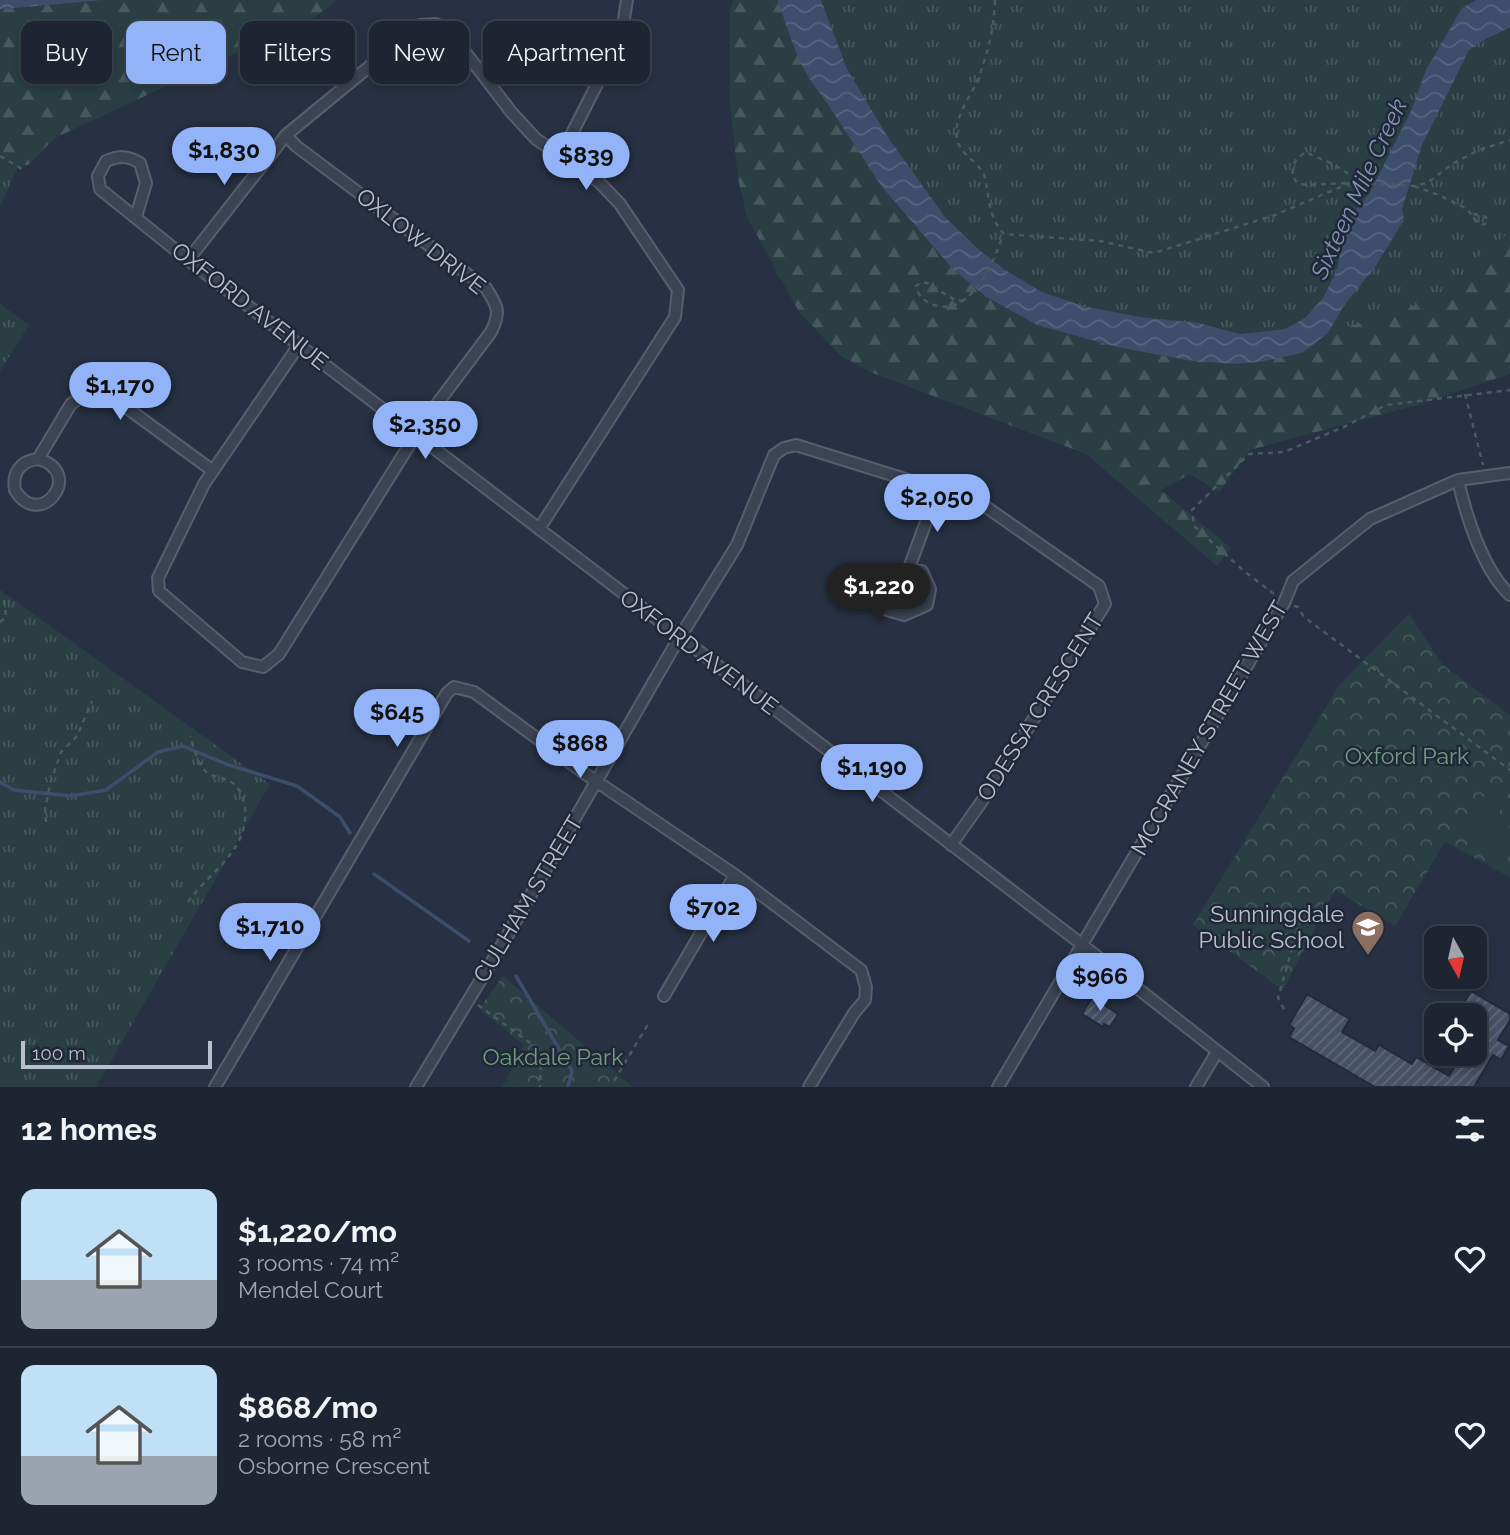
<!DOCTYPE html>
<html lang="en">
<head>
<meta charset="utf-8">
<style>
	:root { --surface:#1d2532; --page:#2a313e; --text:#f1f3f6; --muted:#a0a5ac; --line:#3b424d; --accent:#92b3f8 }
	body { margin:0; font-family:Raleway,sans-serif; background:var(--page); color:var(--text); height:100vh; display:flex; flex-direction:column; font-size:26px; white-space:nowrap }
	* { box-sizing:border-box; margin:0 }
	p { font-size:23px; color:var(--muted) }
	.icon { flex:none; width:38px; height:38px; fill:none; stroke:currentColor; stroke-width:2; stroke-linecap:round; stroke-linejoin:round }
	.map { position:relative; height:1087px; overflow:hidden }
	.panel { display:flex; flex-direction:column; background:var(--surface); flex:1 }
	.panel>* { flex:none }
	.top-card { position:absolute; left:21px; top:21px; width:700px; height:63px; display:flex; gap:14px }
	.needle { width:46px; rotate:172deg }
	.controls { position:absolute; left:1424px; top:926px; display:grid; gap:14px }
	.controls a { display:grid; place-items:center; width:63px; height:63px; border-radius:14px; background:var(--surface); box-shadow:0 4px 10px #0003,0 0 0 2px var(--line); font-size:35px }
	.scale { position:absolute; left:21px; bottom:18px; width:191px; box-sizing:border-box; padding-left:7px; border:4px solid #b9bfcc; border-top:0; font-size:19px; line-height:24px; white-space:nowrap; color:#b9bfcc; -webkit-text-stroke:5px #202838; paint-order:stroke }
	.price { position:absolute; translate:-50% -60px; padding:0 16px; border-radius:24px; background:var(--accent); color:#111; font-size:23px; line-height:46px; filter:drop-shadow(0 2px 4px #0008) }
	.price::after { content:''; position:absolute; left:50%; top:42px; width:21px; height:16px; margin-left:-10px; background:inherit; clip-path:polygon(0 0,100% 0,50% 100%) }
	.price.current { background:#222; color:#fff }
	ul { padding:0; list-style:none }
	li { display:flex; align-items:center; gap:21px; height:175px; padding:0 21px }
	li+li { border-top:2px solid var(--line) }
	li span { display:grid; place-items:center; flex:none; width:196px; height:140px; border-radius:14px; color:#555 }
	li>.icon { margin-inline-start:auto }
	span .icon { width:84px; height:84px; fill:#fffc; stroke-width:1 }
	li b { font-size:30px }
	h2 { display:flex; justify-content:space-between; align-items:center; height:84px; padding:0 21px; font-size:30px }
	.tag { padding:0 24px; border-radius:14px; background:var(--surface); box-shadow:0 4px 10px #0003,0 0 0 2px var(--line); font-size:24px; line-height:63px }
	.tag.current { background:var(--accent); color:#111 }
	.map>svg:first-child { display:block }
	.grass { fill:url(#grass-tufts) }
	.forest { fill:url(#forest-firs) }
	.park { fill:url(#park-crowns) }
	.garden { fill:#293f44 }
	.water { fill:url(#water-waves) }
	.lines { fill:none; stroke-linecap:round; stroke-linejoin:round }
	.stream { stroke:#3d4d6c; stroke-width:3.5 }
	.building { fill:url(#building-hatch); stroke:#222b3a; stroke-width:2 }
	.street-casing { stroke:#575f6d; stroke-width:14 }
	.path { stroke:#485c60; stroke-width:2.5; stroke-dasharray:5 5; stroke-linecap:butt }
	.street { stroke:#3b4453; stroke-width:10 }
	.labels { text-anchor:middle; stroke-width:5; stroke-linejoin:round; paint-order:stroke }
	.street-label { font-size:23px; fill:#b9bfcc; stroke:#202838 }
	.park-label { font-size:23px; fill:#709d7d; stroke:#202838 }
	.poi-label { font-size:23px; fill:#b9bfcc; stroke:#202838; text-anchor:end }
	.water-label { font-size:24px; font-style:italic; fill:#8093b3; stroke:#202838 }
</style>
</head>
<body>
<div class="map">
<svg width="1510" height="1087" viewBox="0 0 1510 1087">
	<defs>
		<pattern id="grass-tufts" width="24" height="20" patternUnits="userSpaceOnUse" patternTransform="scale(1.75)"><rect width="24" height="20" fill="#293f44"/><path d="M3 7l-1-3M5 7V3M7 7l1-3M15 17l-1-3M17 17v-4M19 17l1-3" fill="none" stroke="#46595e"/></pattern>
		<pattern id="forest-firs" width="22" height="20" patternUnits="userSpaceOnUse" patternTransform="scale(1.75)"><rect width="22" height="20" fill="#293f44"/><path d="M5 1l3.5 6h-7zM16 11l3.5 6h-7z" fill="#46595e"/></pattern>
		<pattern id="park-crowns" width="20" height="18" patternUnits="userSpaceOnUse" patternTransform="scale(1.75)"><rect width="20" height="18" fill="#293f44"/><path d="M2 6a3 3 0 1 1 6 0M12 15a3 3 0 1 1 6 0" fill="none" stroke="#46595e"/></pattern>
		<pattern id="water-waves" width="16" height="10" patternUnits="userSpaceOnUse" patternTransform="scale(1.75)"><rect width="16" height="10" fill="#3d4d6c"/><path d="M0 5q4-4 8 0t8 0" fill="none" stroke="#576580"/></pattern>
		<pattern id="building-hatch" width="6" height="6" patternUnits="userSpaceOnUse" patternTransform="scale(1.75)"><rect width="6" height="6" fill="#465165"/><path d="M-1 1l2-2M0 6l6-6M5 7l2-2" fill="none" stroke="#5f687a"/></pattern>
	</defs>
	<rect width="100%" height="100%" fill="#273143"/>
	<path class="grass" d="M749,0H1510V362L1329,401L841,346L777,275L747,173Z
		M0,135L31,140L0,206Z
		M0,304L29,325L0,371Z
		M0,590L270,784L96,1087H0Z"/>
	<path class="forest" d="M103,0H338L316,16L55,138L28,165L0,168V9Z
		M733,0H778C789,34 799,68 823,97L882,187L953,269L985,296L1037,325L1117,347L1187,360L1302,353L1328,333L1445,296L1479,256L1510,232V374L1417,405L1250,450L1219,492L1190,474L1161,490L1231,548L1217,566L1086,454L870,372L841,356L799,312L747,217L738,179L730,103V9Z"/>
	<path class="park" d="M1409,614L1442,664L1510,715V877L1445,842L1395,926L1335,890L1283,990L1193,925L1340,684Z
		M503,976L633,1087H502L524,1045L479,1009Z"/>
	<path class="garden" d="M1485,794L1503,805L1480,844L1462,833Z
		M1509,809L1510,847L1503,858L1486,847Z"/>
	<path class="water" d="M0,0H103L4,9H0Z
		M778,0H821L847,69L889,139L945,217L979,250L1005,270L1042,292L1083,306L1140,317L1199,323L1240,334L1285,329L1305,318L1323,298L1337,270L1343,233L1353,213L1369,194L1412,109L1426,70L1462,8L1476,0H1510V27L1486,39L1469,50L1422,145L1402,209L1404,220L1375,267L1343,307L1328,333L1302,353L1259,362L1231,364L1187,360L1117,347L1037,325L985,296L953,269L882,187L823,97C799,69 789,34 778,0Z"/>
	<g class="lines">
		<path class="stream" d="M0,782L14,790L71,796L106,790L158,752L183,746L226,764L297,786L340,817L350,833
			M374,874L469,941
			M516,976L572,1071L568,1087"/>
	</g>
	<path class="building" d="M1471,991L1510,1014V1020L1498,1040L1509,1046L1501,1060L1493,1055L1474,1087H1375L1289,1037L1294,1028L1289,1025L1307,994L1350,1019L1342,1032L1375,1051L1379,1045L1412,1064L1416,1057L1449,1076L1462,1054H1475V1015H1457Z
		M1092,997L1118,1014L1110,1027L1104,1024L1103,1027L1082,1014Z"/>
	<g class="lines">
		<defs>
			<path id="street" d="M286,135L296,146L486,288C498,307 501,312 491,332L425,420L279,654L263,667L242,662L159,591L158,578L204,484L299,345
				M561,155L621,37L627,0
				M136,217L146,183L140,163C127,155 119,156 106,161L98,176L100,189L188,260L1071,936L1263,1087
				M188,260L286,135L420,25L436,24L449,31L512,113L536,139L599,182L620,204L678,290L675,317L539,529
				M38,459C86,472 40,532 15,490C12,473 20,461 38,459L71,404L88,392L108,394L213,471
				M1458,480C1466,516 1483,570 1510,595
				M909,568L922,571L930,589L927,605L904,615L887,610L881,588L892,572Z
				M909,568L938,489
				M664,996L735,875
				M215,1087L447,693L454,687L474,692L584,773L735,875L861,970L866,987L865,1000L854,1013L809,1087
				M416,1087L506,938L672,650L737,545L774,455L784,448L796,445L979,502L1099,586L1105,604L987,794L951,845
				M998,1087L1284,603L1293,581L1370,519L1458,480L1510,473
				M1196,1087L1217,1052"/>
		</defs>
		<use href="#street" class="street-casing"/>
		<path class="path" d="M995,0C994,28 988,53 978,79C970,99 953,117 957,139C960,156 981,162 985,178C989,197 989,219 1004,234L1100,241L1154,253L1275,215L1350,183
			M0,156L24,170
			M1346,183L1306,185L1297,183L1292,175L1295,161L1305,152L1333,164L1363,183L1414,186L1427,183L1454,163L1479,150L1510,140
			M1414,186L1441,196L1467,209L1480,225L1487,223L1486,217L1470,213
			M964,301L955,300L927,283L922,282L916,286C918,296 924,301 934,305C971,317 994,262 1003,235
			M1465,394L1483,465
			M1274,594L1244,571L1194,526L1192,510L1249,454L1284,452L1346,426L1386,405L1510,390
			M1294,606L1298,607L1304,617L1510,770
			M0,622L6,617L4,600
			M46,822L45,810L50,784L61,752L77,736L92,701
			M188,902C210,871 249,851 245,808C244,800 241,790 234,784C227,778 217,778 209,774C198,768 194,747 190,736
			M478,1005L533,1045L541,1060L540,1087
			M1284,1009L1278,998L1301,917
			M614,1081L650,1021"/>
		<use href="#street" class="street"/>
	</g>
	<defs>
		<symbol id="school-pin" viewBox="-11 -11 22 30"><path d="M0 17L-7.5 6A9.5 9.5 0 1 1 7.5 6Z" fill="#8d6e63" stroke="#202838"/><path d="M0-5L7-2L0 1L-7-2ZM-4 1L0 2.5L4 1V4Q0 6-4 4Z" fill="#fff"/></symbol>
	</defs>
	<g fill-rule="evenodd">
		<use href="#school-pin" x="1349" y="908" width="38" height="52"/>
	</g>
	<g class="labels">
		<g class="street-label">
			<text transform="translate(421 241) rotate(38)" y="8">OXLOW DRIVE</text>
			<text transform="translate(250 306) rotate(38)" y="8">OXFORD AVENUE</text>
			<text transform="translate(699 652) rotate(37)" y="8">OXFORD AVENUE</text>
			<text transform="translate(1040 707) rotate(-58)" y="8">ODESSA CRESCENT</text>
			<text transform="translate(1209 728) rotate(-60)" y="8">MCCRANEY STREET WEST</text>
			<text transform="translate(528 899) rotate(-59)" y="8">CULHAM STREET</text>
		</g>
		<g class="park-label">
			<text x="1407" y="764">Oxford Park</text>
			<text x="553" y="1065">Oakdale Park</text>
		</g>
		<g class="poi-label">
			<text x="1344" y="922">Sunningdale<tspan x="1344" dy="26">Public School</tspan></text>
		</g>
		<g class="water-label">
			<text transform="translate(1359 189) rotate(-65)" y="8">Sixteen Mile Creek</text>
		</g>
	</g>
</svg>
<div class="controls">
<a><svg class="needle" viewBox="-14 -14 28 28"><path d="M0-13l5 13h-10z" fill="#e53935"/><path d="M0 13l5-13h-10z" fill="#a0a5ac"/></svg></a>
<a><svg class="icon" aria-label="locate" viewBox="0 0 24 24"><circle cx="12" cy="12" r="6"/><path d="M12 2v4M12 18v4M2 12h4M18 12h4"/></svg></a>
</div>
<div class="scale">100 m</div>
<b class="price" style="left:224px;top:187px">$1,830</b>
<b class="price" style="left:586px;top:192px">$839</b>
<b class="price" style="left:120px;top:422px">$1,170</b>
<b class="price" style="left:425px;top:461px">$2,350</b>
<b class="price" style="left:937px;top:534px">$2,050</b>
<b class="price current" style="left:879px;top:623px">$1,220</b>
<b class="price" style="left:397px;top:749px">$645</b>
<b class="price" style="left:580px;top:780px">$868</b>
<b class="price" style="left:872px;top:804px">$1,190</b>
<b class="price" style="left:713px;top:944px">$702</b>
<b class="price" style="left:270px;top:963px">$1,710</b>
<b class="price" style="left:1100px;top:1013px">$966</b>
<div class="top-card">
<a class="tag">Buy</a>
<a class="tag current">Rent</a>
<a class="tag">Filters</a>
<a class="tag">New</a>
<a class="tag">Apartment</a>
</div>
</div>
<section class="panel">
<h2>12 homes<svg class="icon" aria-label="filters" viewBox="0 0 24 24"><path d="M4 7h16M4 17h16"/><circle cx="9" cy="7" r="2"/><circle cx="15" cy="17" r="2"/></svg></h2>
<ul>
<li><span style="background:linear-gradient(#bfe0f5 65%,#9aa5b1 0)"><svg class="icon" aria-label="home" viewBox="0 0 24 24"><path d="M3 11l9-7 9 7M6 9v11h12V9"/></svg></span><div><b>$1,220/mo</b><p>3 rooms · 74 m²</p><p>Mendel Court</p></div><svg class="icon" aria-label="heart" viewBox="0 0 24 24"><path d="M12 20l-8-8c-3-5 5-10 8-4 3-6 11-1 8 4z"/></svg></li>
<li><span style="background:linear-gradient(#bfe0f5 65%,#9aa5b1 0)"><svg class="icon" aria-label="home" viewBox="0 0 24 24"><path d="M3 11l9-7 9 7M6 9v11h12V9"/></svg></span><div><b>$868/mo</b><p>2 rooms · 58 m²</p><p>Osborne Crescent</p></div><svg class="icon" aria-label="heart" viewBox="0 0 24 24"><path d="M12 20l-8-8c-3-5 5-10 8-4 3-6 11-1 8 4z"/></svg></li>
</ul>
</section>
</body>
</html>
